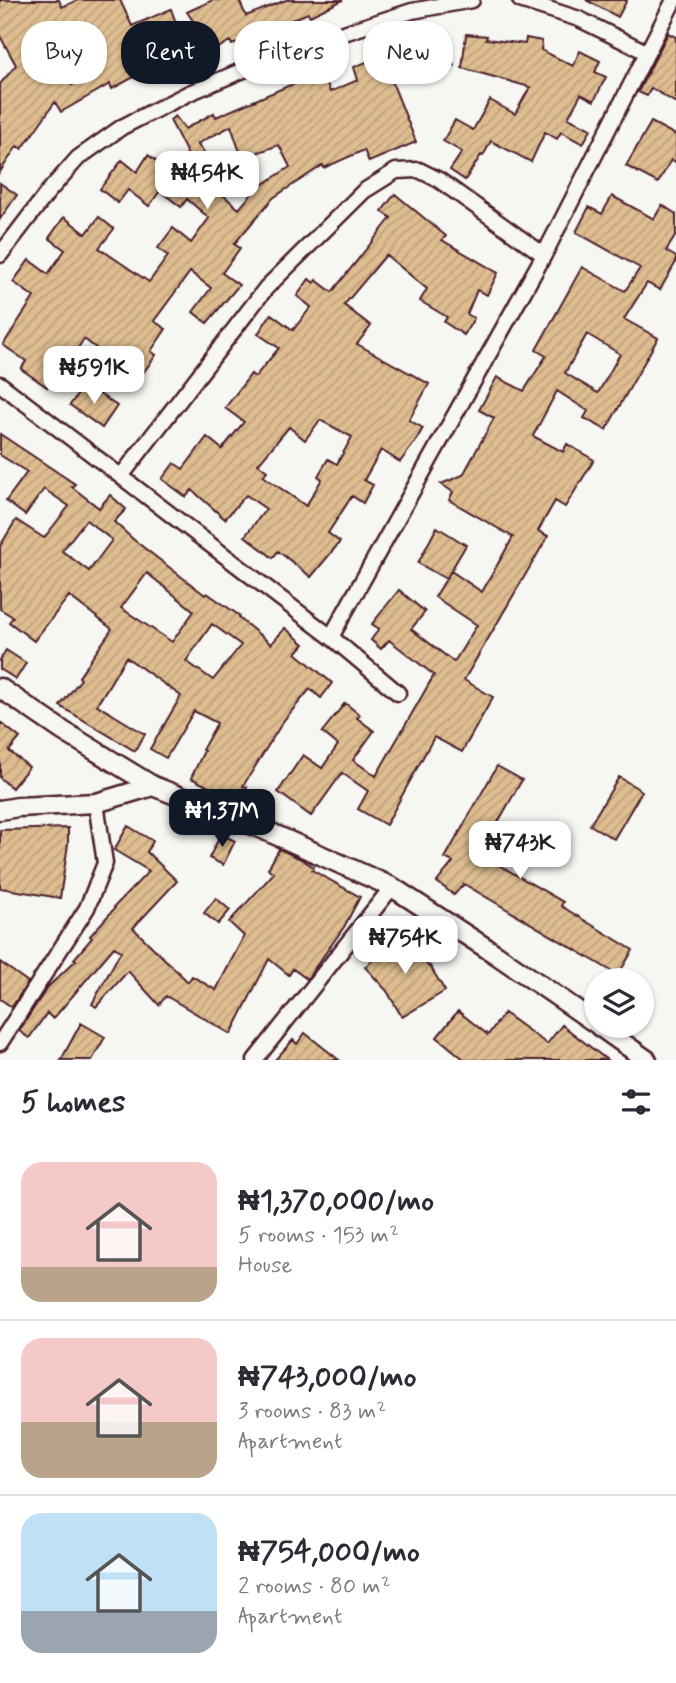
<!DOCTYPE html>
<html lang="en">
<head>
<meta charset="utf-8">
<style>
	:root { --surface:#fff; --page:#f2f2f3; --text:#2b2b33; --muted:#7c7c81; --line:#e1e1e2; --accent:#111827 }
	body { margin:0; font-family:Mynerve,sans-serif; background:var(--page); color:var(--text); height:100vh; display:flex; flex-direction:column; font-size:26px; white-space:nowrap }
	* { box-sizing:border-box; margin:0 }
	p { font-size:23px; color:var(--muted) }
	.icon { flex:none; width:38px; height:38px; fill:none; stroke:currentColor; stroke-width:2; stroke-linecap:round; stroke-linejoin:round }
	.map { position:relative; height:1060px; overflow:hidden }
	.details { display:flex; flex-direction:column; background:var(--surface); flex:1 }
	.details>* { flex:none }
	.banner { position:absolute; left:21px; top:21px; width:635px; height:63px; display:flex; gap:14px }
	.fabs { position:absolute; left:584px; top:968px; display:grid; gap:14px }
	.fabs a { display:grid; place-items:center; width:70px; height:70px; border-radius:50%; background:var(--surface); box-shadow:0 2px 5px #0004; font-size:35px }
	.price { position:absolute; translate:-50% -60px; padding:0 16px; border-radius:14px; background:#fff; color:#222; font-size:23px; line-height:46px; filter:drop-shadow(0 2px 4px #0008) }
	.price::after { content:''; position:absolute; left:50%; top:42px; width:21px; height:16px; margin-left:-10px; background:inherit; clip-path:polygon(0 0,100% 0,50% 100%) }
	.price.on { background:var(--accent); color:#fff }
	ul { padding:0; list-style:none }
	li { display:flex; align-items:center; gap:21px; height:175px; padding:0 21px }
	li+li { border-top:2px solid var(--line) }
	li span { display:grid; place-items:center; flex:none; width:196px; height:140px; border-radius:21px; color:#555 }
	li>.icon { margin-inline-start:auto }
	span .icon { width:84px; height:84px; fill:#fffc; stroke-width:1 }
	li b { font-size:30px }
	h2 { display:flex; justify-content:space-between; align-items:center; height:84px; padding:0 21px; font-size:30px }
	.pill { padding:0 24px; border-radius:28px; background:var(--surface); box-shadow:0 2px 5px #0004; font-size:24px; line-height:63px }
	.pill.on { background:var(--accent); color:#fff }
	.map>svg:first-child { display:block }
	.building { fill:url(#building-hatch); stroke:#4a1f2b; stroke-width:2; fill-rule:evenodd }
	.lines { fill:none; stroke-linecap:round; stroke-linejoin:round }
	.minor-casing { stroke:#4a1f2b; stroke-width:19 }
	.tertiary-casing { stroke:#4a1f2b; stroke-width:23 }
	.minor { stroke:#f6f6f2; stroke-width:14 }
	.tertiary { stroke:#f6f6f2; stroke-width:18 }
</style>
</head>
<body>
<div class="map">
<svg width="676" height="1060" viewBox="0 0 676 1060">
	<defs>
		<pattern id="building-hatch" width="6" height="6" patternUnits="userSpaceOnUse" patternTransform="scale(1.75)"><rect width="6" height="6" fill="#debd90"/><path d="M-1 1l2-2M0 6l6-6M5 7l2-2" fill="none" stroke="#c0a27c"/></pattern>
	</defs>
	<rect width="100%" height="100%" fill="#f6f6f2"/>
	<filter id="ink" filterUnits="userSpaceOnUse"><feTurbulence type="fractalNoise" baseFrequency=".0143" numOctaves="2"/><feDisplacementMap in="SourceGraphic" scale="14" xChannelSelector="R" yChannelSelector="G"/><feConvolveMatrix kernelMatrix="1 2 1 2 8 2 1 2 1" color-interpolation-filters="sRGB"/></filter>
	<g filter="url(#ink)">
		<path class="building" d="M0,0H59L62,7L78,0H120L132,26L171,9L189,60L161,70L159,63L112,89L110,84L61,112L55,102L22,149L17,146L0,172V84L16,65L0,36ZM80,36L97,71L72,85L44,52Z
			M213,0H239L246,16L286,0H343L310,16L308,13L232,45L230,41L213,51L187,12Z
			M586,0H627L618,17Z
			M419,23L423,40L444,34L454,66L425,57L422,63L389,74L416,142L369,162L364,150L324,168L323,165L273,198L234,244L240,248L222,273L239,285L207,323L193,312L211,288L190,272L154,321L166,329L151,351L156,355L138,380L84,339L66,365L63,363L47,387L21,369L26,361L3,345L34,297L13,282L29,260L48,274L65,250L49,238L64,217L86,234L99,217L114,229L99,248L149,282L168,256L158,248L173,228L191,243L209,218L187,199L181,207L160,191L149,206L128,190L118,203L100,189L122,160L137,172L148,155L163,166L166,162L209,196L198,173L239,209L256,189L290,167L279,145L242,158L231,126L197,144L210,159L196,171L170,120L175,116L185,129L214,113L216,117L288,86L324,75L330,92L358,80L354,67L374,59L367,40Z
			M668,33L676,37V103L651,88L647,96L638,92Z
			M466,34L487,36L486,39L525,44L526,38L542,41L541,50L573,66L580,51L600,61L595,72L606,77L594,101L581,94L568,118L591,129L583,144L561,132L557,139L545,132L531,162L491,141L483,156L481,155L465,180L450,170L462,152L443,141L455,120L473,130L490,100L515,114L530,87L462,68Z
			M651,122L676,135V162L671,160L658,183L626,166Z
			M0,183L17,195L0,219Z
			M395,194L446,236L442,240L498,273L487,295L477,290L467,314L474,318L464,335L444,322L447,317L420,301L427,289L386,255L344,305L371,326L357,344L429,384L409,420L423,428L415,442L400,462L381,450L364,480L373,485L363,503L352,496L328,533L340,542L311,577L278,551L273,558L245,536L266,509L246,495L225,519L192,490L186,497L162,479L174,463L183,469L207,437L222,449L244,422L225,408L251,374L255,377L279,348L258,334L271,314L293,330L311,307L297,296L309,279L314,283L316,280L332,292L391,218L382,211ZM320,420L352,437L337,464L328,459L318,476L322,479L306,506L263,476L267,471L258,464L289,427L305,440Z
			M612,196L654,219L662,205L676,214V235L666,251L676,257V262L660,290L647,283L624,319L658,338L606,430L584,418L588,411L557,391L533,436L563,452L567,444L594,460L565,507L555,501L538,531L548,536L464,680L493,697L462,752L434,737L386,825L358,809L368,791L342,773L311,816L278,792L303,755L322,768L338,745L322,732L345,703L360,715L357,718L374,731L353,760L376,776L434,675L389,640L381,649L371,640L379,629L372,624L399,590L425,612L411,629L454,662L477,625L435,597L451,571L482,592L513,537L449,500L453,492L441,484L463,475L494,418L479,410L497,377L524,391L546,356L536,350L582,267L625,291L640,268L576,232L589,207L602,214ZM587,334L620,354L598,393L565,373Z
			M85,384L117,406L102,428L70,405Z
			M0,434L75,484L72,487L99,508L110,495L126,509L114,522L134,540L205,595L207,593L240,616L239,618L271,644L285,628L304,644L296,653L332,683L321,698L310,689L284,720L243,786L247,787L239,802L191,778L204,751L202,750L217,723L194,711L166,758L150,749L181,696L126,657L97,705L145,734L135,751L60,706L81,679L79,677L112,629L69,596L34,641L9,622L13,617L0,609V546L16,520L44,538L69,506L44,489L25,515L6,501L27,472L0,455ZM86,520L112,540L89,571L62,551ZM147,573L194,611L172,642L121,608ZM212,624L241,645L213,680L186,661Z
			M437,527L466,545L446,579L418,563Z
			M6,650L26,663L16,679L0,669V660Z
			M0,722L20,738L9,751L29,767L12,788L0,778Z
			M497,766L522,780L480,854L563,902L561,906L633,950L618,975L464,884L454,895L437,882L453,862L445,858Z
			M619,777L642,791L614,839L590,825Z
			M128,826L153,841L147,852L177,881L133,928L188,982L192,976L216,990L244,936L229,922L274,873L268,869L279,849L299,858L314,867L312,870L360,897L344,927L307,979L293,969L289,975L269,959L231,1034L166,996L159,1005L128,971L96,1007L92,1004L121,951L114,947L53,1019L47,1013L29,1038L19,1031L47,988L76,960L74,959L92,938L90,936L115,908L114,907L149,871L114,850Z
			M68,828V844L60,898L0,888V830Z
			M221,834L235,841L223,865L209,858Z
			M216,898L230,910L218,924L204,913Z
			M400,934L429,967L430,966L445,991L402,1017L387,991L365,967Z
			M0,962L28,982L12,1007L0,999Z
			M458,1011L488,1035L504,1013L547,1044L562,1025L607,1060H465L437,1037Z
			M81,1023L105,1037L92,1060H61Z
			M305,1033L339,1060H275L293,1040L297,1044Z"/>
		<g class="lines">
			<defs>
				<path id="minor" d="M520,0L579,19L646,52
					M0,255L48,192L78,158L122,127L189,93L291,50L412,11L472,0
					M0,384L331,637L398,693
					M122,475L266,288L364,191L396,171L419,170L439,180L544,255
					M331,637L544,255L674,0
					M0,1043L87,908L105,863L96,803
					M255,1060L392,887"/>
				<path id="tertiary" d="M0,688L63,731L153,786L260,828L392,887L497,955L597,1024
					M0,810L18,807L96,803L153,786
					M599,1026L647,1060"/>
			</defs>
			<use href="#minor" class="minor-casing"/>
			<use href="#tertiary" class="tertiary-casing"/>
			<use href="#minor" class="minor"/>
			<use href="#tertiary" class="tertiary"/>
		</g>
	</g>
</svg>
<div class="fabs">
<a><svg class="icon" aria-label="layers" viewBox="0 0 24 24"><path d="M12 4l9 5-9 5-9-5zM3 14l9 5 9-5"/></svg></a>
</div>
<b class="price" style="left:207px;top:211px">₦454K</b>
<b class="price" style="left:94px;top:406px">₦591K</b>
<b class="price on" style="left:222px;top:849px">₦1.37M</b>
<b class="price" style="left:520px;top:881px">₦743K</b>
<b class="price" style="left:405px;top:976px">₦754K</b>
<div class="banner">
<a class="pill">Buy</a>
<a class="pill on">Rent</a>
<a class="pill">Filters</a>
<a class="pill">New</a>
</div>
</div>
<section class="details">
<h2>5 homes<svg class="icon" aria-label="filters" viewBox="0 0 24 24"><path d="M4 7h16M4 17h16"/><circle cx="9" cy="7" r="2"/><circle cx="15" cy="17" r="2"/></svg></h2>
<ul>
<li><span style="background:linear-gradient(#f6c9c9 75%,#b9a48a 0)"><svg class="icon" aria-label="home" viewBox="0 0 24 24"><path d="M3 11l9-7 9 7M6 9v11h12V9"/></svg></span><div><b>₦1,370,000/mo</b><p>5 rooms · 153 m²</p><p>House</p></div></li>
<li><span style="background:linear-gradient(#f6c9c9 60%,#b9a48a 0)"><svg class="icon" aria-label="home" viewBox="0 0 24 24"><path d="M3 11l9-7 9 7M6 9v11h12V9"/></svg></span><div><b>₦743,000/mo</b><p>3 rooms · 83 m²</p><p>Apartment</p></div></li>
<li><span style="background:linear-gradient(#bfe0f5 70%,#9aa5b1 0)"><svg class="icon" aria-label="home" viewBox="0 0 24 24"><path d="M3 11l9-7 9 7M6 9v11h12V9"/></svg></span><div><b>₦754,000/mo</b><p>2 rooms · 80 m²</p><p>Apartment</p></div></li>
</ul>
</section>
</body>
</html>
